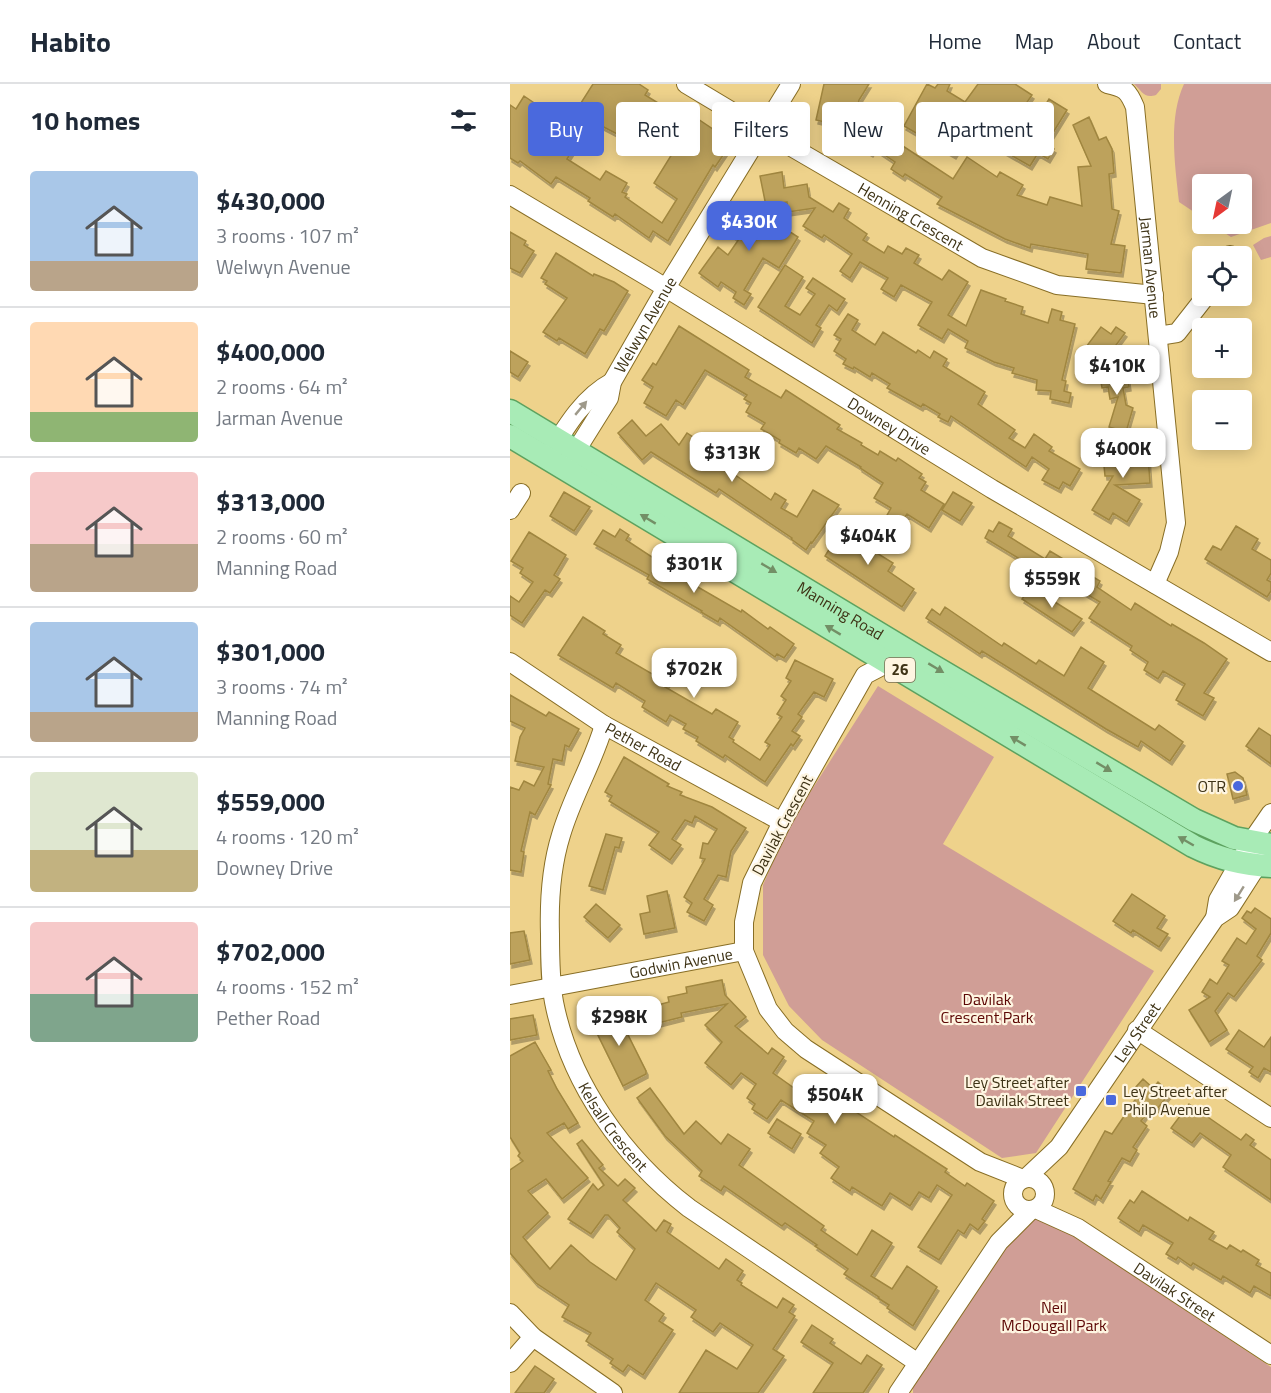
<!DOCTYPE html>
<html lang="en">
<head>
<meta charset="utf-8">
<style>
	:root { --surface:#fff; --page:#f6f6f7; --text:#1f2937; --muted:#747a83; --line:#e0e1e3; --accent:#4a69dd }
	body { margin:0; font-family:"Titillium Web",sans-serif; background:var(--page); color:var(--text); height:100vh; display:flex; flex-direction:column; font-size:22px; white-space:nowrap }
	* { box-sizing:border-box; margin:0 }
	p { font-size:20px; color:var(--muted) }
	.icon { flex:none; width:33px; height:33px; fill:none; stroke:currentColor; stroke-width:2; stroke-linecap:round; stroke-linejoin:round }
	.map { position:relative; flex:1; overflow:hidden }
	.details { display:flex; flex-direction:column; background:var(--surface); width:510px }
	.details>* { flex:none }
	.guide { position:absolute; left:18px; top:18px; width:570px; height:54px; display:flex; gap:12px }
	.needle { width:39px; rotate:213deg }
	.tools { position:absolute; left:682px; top:90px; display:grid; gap:12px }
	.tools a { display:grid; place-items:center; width:60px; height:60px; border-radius:6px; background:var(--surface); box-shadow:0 3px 15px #0003; font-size:30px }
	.price { position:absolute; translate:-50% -51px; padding:0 14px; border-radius:12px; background:#fff; color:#222; font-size:20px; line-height:39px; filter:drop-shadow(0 2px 3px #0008) }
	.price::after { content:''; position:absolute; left:50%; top:36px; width:18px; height:14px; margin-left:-9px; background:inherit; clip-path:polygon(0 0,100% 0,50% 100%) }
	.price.on { background:var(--accent); color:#fff }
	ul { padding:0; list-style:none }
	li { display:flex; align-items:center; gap:18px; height:150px; padding:0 30px }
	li+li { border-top:2px solid var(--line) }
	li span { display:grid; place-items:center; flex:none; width:168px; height:120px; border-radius:6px; color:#555 }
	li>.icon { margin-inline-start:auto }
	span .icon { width:72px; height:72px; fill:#fffc; stroke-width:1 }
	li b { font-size:26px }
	h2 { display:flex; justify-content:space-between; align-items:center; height:72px; padding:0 30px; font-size:26px }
	.chip { padding:0 21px; border-radius:6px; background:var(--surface); box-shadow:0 3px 15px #0003; font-size:21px; line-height:54px }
	.chip.on { background:var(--accent); color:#fff }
	header { display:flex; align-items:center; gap:36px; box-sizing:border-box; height:84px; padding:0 30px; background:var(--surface); border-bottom:2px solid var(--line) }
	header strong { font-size:28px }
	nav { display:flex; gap:33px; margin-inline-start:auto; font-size:21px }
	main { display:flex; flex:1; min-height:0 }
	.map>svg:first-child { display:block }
	.green { fill:#d09e96 }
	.building { fill:#bda25c; stroke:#a0863f; stroke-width:1.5; filter:url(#shadow) }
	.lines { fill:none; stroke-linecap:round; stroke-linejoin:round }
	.minor-casing { stroke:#886e25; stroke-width:20 }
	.major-casing { stroke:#5da25f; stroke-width:25 }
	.minor { stroke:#fff; stroke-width:18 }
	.major { stroke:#a8ebb6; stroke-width:22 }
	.oneway { fill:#9e998a }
	.oneway2 { fill:#738f66 }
	.poi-dot { fill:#4a69dd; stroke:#fef5e1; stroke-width:2 }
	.labels { text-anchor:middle; stroke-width:4.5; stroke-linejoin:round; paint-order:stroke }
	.shield { fill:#fef5e1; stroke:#786d53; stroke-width:1.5 }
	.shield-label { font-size:15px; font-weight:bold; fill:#3e3316 }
	.street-label { font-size:16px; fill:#3e3316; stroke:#fef5e1 }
	.poi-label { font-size:16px; fill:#3e3316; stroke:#fef5e1; text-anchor:end }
	.park-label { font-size:16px; fill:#5c0604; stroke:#fef5e1 }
</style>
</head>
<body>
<header>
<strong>Habito</strong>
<nav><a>Home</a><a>Map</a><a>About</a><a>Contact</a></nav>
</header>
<main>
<section class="details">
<h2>10 homes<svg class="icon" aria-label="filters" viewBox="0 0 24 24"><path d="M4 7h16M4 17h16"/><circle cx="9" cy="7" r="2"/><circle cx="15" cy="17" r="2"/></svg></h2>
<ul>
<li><span style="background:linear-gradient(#a9c7e8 75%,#b9a48a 0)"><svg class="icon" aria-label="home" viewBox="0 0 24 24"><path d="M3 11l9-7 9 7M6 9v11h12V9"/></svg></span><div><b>$430,000</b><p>3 rooms · 107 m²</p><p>Welwyn Avenue</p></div></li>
<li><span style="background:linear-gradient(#ffd9b3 75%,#8fb573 0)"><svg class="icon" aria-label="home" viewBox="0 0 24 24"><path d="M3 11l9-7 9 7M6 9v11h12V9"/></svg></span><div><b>$400,000</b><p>2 rooms · 64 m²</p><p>Jarman Avenue</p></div></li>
<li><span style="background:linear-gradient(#f6c9c9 60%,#b9a48a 0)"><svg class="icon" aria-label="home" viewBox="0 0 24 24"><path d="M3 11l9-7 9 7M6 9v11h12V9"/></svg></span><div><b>$313,000</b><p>2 rooms · 60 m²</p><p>Manning Road</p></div></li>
<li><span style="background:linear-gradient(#a9c7e8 75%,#b9a48a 0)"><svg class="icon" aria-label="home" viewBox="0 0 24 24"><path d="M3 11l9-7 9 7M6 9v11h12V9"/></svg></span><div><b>$301,000</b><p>3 rooms · 74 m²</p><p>Manning Road</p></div></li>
<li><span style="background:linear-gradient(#dfe7d0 65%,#c2b280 0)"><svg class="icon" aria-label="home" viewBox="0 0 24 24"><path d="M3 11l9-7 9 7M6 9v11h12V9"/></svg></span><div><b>$559,000</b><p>4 rooms · 120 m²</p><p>Downey Drive</p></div></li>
<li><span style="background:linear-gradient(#f6c9c9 60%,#7fa58c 0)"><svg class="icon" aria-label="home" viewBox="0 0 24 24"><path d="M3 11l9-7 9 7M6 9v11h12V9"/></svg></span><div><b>$702,000</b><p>4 rooms · 152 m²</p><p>Pether Road</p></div></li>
</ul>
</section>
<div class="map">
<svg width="761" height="1309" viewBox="0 0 761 1309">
	<defs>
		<filter id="shadow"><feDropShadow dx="2" dy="4" stdDeviation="0" flood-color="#0004"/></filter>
	</defs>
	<rect width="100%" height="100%" fill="#eed28b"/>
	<path class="green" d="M624,0H651V5L646,11C634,15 632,7 624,0Z
		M674,0H761V139L721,153L701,140H732V100H693V134L669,118C665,82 658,34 674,0Z
		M761,152V173L751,176L743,161L754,154Z
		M368,602L484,673L433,760L644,887L526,1069L492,1074L312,956L279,922L253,871V801L278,743Z
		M524,1135L532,1136L550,1143L761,1283V1309H403V1301L509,1145Z"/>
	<path class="building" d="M83,0H129L138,6L135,11L158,25L146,45L123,31L111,52L82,37L85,32L69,22Z
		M314,0H359L349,16L346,30L331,27L328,41L306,36Z
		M417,0L425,4L428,0H440L437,7L455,18L468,0H505L522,11L504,37L520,46L539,15L557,26L536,60L544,65L538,75L528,69L520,82L459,47L444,71L394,42Z
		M14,12L45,33L47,30L74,47L57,75L90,96L96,87L117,99L112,108L117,110L115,113L152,139L167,115L144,99L167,62L156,55L161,48L165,50L179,29L222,58L205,83L203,81L158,157L143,147L139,154L105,130L103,133L78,117L80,114L46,93L41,100L10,77L8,79L0,74V21L6,25Z
		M364,31L379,40L373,49L443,95L457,73L487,93L490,88L513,101L507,111L537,121L540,113L572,122L568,83L581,82L563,41L579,33L589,56L596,53L602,65L604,89L599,90L602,125L609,127L601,160L615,162L611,189L576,185L578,170L521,160L520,164L495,155L427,120L432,113L395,90L393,93L381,85L385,78L364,64L361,69L346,60Z
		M272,88L274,104L297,100L299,113L323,128L329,119L339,125L334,134L357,150L353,156L374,169L378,162L392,170L396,164L409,171L404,179L432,196L439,186L458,198L438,231L456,242L471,206L496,215L495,217L513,223L511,230L538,239L542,225L552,228L550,236L565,240L552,296L556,297L554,307L561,309L559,319L540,315L541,307L526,306L527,296L502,289L504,284L484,278L455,264L458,257L438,245L432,255L408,241L422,218L391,201L384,213L371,205L378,194L350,178L340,194L330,187L342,170L314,151L312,154L293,142L305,124L278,128L277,118L256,122L250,92Z
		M237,120L288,153L269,184L253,174L234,206L241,210L234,221L223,214L226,208L211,198L208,203L189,189L208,163L218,171L229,155L219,149Z
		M0,148L16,157L14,161L24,167L10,189L0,184Z
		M46,169L83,192L84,190L104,198L118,207L94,247L90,245L75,270L49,254L47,257L33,248L57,214L35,200L37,197L31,194Z
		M275,181L293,193L275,222L290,231L305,210L296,204L303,194L335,215L327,227L319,221L306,241L311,244L302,259L248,223Z
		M338,230L348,236L342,246L365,261L373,248L406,269L408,266L420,274L424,267L437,275L433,282L475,308L468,320L505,346L499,354L515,364L524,350L542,363L539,367L570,385L560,402L553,398L549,405L532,396L539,385L522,373L516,383L441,332L438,338L428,333L430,330L413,320L411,323L377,304L380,300L362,289L360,293L344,283L343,285L333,280L336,275L324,267L331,255L324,251Z
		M169,242L239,286L235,293L271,314L276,306L330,341L327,345L352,359L351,361L368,371L370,367L386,377L388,374L412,390L409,394L416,398L411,406L434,420L419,444L397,430L390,441L376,433L381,424L364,414L373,399L350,384L351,383L316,362L306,375L289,364L286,369L269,359L270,356L251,345L255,339L236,328L241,319L234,315L237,311L195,286L173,321L166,316L156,332L134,319L143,303L132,296L143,279L146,281Z
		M591,243L601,250L606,243L615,249L595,276L576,263Z
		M0,267L18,278L8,293L0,288Z
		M616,282L619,303L613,304L616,321L623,324L616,348L599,343L608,313L600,315L598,303L592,304L589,286Z
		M122,336L136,352L151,340L169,361L177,349L195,361L191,367L261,416L265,409L276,416L271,424L287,433L303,406L329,421L302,459L301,458L296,466L281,455L282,454L209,405L206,409L141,368L132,376L108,349Z
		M637,357L640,399L605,401L630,416L617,438L603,429L599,436L582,426L603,392H595L593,372L603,371L602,359Z
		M54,408L80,423L64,447L40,432Z
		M443,408L462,419L450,437L432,426Z
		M489,438L502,445L498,452L535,475L540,467L590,497L587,503L621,526L625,519L661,542L662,540L694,559L717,575L694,609L704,614L693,632L666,616L675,600L653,587L648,595L634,586L638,578L620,566L622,562L579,534L590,518L525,479L523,483L475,454L479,446L483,448Z
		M334,441L353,452L349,458L383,479L378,487L404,505L392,523L315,472Z
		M726,442L748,455L742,465L761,476V489L757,496L761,498V507L757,513L695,475L703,462L711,466Z
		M110,445L119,451L116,456L168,490L167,491L231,528L232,526L258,545L260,543L284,560L274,574L267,570L265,573L210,534L208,538L191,528L192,527L137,495L139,491L84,460L93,446L105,453Z
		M19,448L56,471L44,491L50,495L40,509L35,506L12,539L0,531V512L9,518L23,498L10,489L13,484L1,477Z
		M521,503L572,535L562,548L512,515Z
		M435,523L492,562L494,559L526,580L529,576L554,592L571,563L594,578L578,604L645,646L649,641L673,658L660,677L631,657L628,663L596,645L472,567L470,570L416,534L422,525L430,531Z
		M73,533L95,547L93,550L111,561L106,569L149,594L150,592L159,597L155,603L202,630L206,625L228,638L219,653L224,656L223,658L250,676L260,661L255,658L272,633L267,630L276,616L271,612L281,597L276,594L285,576L323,595L314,613L304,608L288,630L292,633L282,647L290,652L283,662L281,660L255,698L215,671L213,674L186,657L188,653L173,645L176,640L160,631L156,638L132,623L135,617L106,599L103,604L48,571Z
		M0,611L36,632L39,628L69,645L59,663L55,661L52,677L43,675L38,700L41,701L25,731L20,728L11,767L14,768L11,788L0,786V703L9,706L14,697L24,702L34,683L5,677L10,653L15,644L0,637Z
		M749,644L761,652V680L736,662Z
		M114,673L159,700L157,702L172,708L170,711L202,723L236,744L221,767L216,793L208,791L194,815L203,821L194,837L177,828L182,819L174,813L195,775L190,774L193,759L198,760L207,745L185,732L182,739L175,736L162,755L171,761L160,776L139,761L149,748L99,717L102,712L95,708Z
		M725,688L733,694L737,711L723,715L717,690Z
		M96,750L112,754L109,764L105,763L93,806L79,802Z
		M157,807L165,844L134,850L130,830L140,828L137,812Z
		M622,810L655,832L647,844L658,850L649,863L623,846L621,849L603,837Z
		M86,820L110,841L98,854L74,833Z
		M745,824L761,835V849L747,872L752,876L724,913L718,909L705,927L717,946L699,958L679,926L700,913L692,908L700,895L707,900L719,881L712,877L727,854L736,860L746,845L732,834L737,827L741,829Z
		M14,847L20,876L0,880V849Z
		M212,896L215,911L236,933L225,942L258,970L262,964L274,973L263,989L284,1004L286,1001L315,1019L320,1011L384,1053L385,1051L437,1085L435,1088L455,1102L457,1099L484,1117L472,1135L475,1137L468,1146L460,1140L454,1150L448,1146L429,1176L408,1163L442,1111L427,1101L419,1114L409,1108L400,1122L380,1109L372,1122L342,1103L340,1107L321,1094L329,1083L310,1069L316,1061L297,1049L304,1037L271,1016L257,1035L242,1025L245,1020L237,1014L246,1000L231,989L221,1001L195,979L212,958L195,941L217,920L171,929L172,933L148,939L144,922L159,918L158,913L177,909L176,903Z
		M105,925L136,987V990L113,1002L81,937Z
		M23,931L27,951L0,956V935Z
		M729,946L754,963L761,953V988L754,984L748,994L739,988L743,983L716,965Z
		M25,958L41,986L38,987L47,1005L68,1039L58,1045L54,1039L37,1049L78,1094L52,1115L36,1095L18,1107L38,1129L13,1153L40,1185L61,1161L80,1178L106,1196L125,1165L107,1148L110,1144L98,1131H95L81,1150L58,1135L83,1100L88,1106L94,1101L67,1060L72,1056L93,1081L89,1084L108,1102L115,1095L125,1104L113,1116L146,1147L154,1136L161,1140L157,1148L209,1185L216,1175L233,1187L227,1196L232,1199L231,1201L267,1224L273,1214L284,1221L279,1228L285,1232L263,1265L274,1272L248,1309H169L196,1266L227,1285L243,1261L210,1239L203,1248L181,1233L186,1226L146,1199L135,1216L154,1230L149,1237L163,1246L133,1291L118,1281L113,1288L100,1279L103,1275L76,1257L81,1249L52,1233L59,1221L26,1199L0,1169V1086L13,1077L8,1072L10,1069L0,1053V972Z
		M633,995L643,1004L648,998L660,1009L647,1025L643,1021L631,1037L637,1042L623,1063L627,1066L620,1078L612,1074L598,1097L601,1098L591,1115L586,1111L583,1117L563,1105L595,1047L602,1050L629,1010L624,1005Z
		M140,1004L174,1050L186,1037L211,1060L218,1050L240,1065L229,1081L314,1142L311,1146L347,1171L362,1146L382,1159L361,1192L382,1205L397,1182L427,1203L403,1242L377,1224L379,1221L368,1214L369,1213L334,1190L338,1185L305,1162L307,1161L275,1139L272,1142L214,1102L211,1107L189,1092L192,1087L155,1052L127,1014Z
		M679,1020L731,1056L736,1050L744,1056L740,1061L761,1076V1116L713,1083L721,1071L690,1049L682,1059L661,1044Z
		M267,1035L291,1050L282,1065L258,1049Z
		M632,1107L678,1137L680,1133L704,1148L699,1155L717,1165L720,1161L731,1168L733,1166L749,1176L746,1181L761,1189V1212L744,1202L740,1209L713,1192L711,1196L683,1179L681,1182L668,1173L666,1176L656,1170L663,1159L633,1141L629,1148L608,1134L620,1116L624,1119Z
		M302,1241L323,1255L320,1259L351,1280L357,1271L372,1281L353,1309H303L323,1279L291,1258Z
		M25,1282L44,1295L34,1309H5Z"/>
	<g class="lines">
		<defs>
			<g id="minor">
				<path id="s1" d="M176,0L266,54L472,174L547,201L644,211"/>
				<path id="s2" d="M597,0C615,4 618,6 625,23L666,439L659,468L645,500"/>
				<path id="s3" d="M0,111L143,196L482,405L761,568"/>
				<path d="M719,172L720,171"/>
				<path d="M648,252L667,249L696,212"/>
				<path d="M41,367C57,341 74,313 102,298"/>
				<path id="s4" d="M59,378L99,314L102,298L156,204L281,0"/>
				<path d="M0,426L11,409"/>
				<path id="s5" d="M0,578L94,641L272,738"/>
				<path d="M378,579L355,591L272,738L242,799L234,838V867L258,925L275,947L296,965L470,1078L513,1095"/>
				<path id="s6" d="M94,641C83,679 62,713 51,751C41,783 39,818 40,850C40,873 40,896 44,918C60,1000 114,1074 179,1124L408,1279"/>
				<path d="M705,834L708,816L741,758L761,729"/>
				<path id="s7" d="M0,911L234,867"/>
				<path d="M627,946L761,1034"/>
				<circle cx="519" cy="1110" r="16"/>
				<path id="s8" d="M516,1094L549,1063L705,834L720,824L754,771"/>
				<path id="s9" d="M526,1125L568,1144L761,1271"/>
				<path d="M0,1229L23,1253L103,1309"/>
				<path d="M0,1279L23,1253"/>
				<path d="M388,1309L489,1158L520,1127"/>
			</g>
			<g id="major">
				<path id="s10" d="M0,327L411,575L684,736L724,754L761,761"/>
				<path d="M0,352L683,762C707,774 733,781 761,782"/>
			</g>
		</defs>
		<use href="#minor" class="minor-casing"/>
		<use href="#major" class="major-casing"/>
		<use href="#minor" class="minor"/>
		<use href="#major" class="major"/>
	</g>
	<defs><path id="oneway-solid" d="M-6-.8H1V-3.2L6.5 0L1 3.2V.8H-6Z" transform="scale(1.5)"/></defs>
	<g class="oneway">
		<use href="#oneway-solid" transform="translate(71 324) rotate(-50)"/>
		<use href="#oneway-solid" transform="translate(729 810) rotate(122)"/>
	</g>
	<g class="oneway2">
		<use href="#oneway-solid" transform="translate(138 435) rotate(-149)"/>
		<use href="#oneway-solid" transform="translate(259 484) rotate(31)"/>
		<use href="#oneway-solid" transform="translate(323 546) rotate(-149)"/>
		<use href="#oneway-solid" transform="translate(426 584) rotate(31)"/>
		<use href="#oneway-solid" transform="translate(508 657) rotate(-149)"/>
		<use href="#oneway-solid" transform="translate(594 683) rotate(31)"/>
		<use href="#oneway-solid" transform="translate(676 757) rotate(-150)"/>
	</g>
	<g class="poi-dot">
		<circle cx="728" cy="702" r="6"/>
		<rect x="565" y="1001" width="12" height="12" rx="3"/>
		<rect x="595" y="1010" width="12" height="12" rx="3"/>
	</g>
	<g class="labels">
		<rect class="shield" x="375" y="574" width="30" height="24" rx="4.5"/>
		<g class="shield-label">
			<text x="390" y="591">26</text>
		</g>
		<g class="street-label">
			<text dy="6" stroke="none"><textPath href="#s1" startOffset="261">Henning Crescent</textPath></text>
			<text dy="6" stroke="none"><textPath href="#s2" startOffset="200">Jarman Avenue</textPath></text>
			<text dy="6" stroke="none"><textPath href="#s4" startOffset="158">Welwyn Avenue</textPath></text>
			<text dy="6" stroke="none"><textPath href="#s3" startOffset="444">Downey Drive</textPath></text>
			<text dy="6" stroke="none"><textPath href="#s10" startOffset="386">Manning Road</textPath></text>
			<text dy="6" stroke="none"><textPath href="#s5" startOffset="158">Pether Road</textPath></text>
			<text transform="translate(272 741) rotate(-62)" y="6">Davilak Crescent</text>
			<text dy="6" stroke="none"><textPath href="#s7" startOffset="174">Godwin Avenue</textPath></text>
			<text dy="6" stroke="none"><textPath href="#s8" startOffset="184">Ley Street</textPath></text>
			<text dy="6" stroke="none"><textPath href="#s6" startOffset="426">Kelsall Crescent</textPath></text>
			<text dy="6" stroke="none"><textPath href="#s9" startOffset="162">Davilak Street</textPath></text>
		</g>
		<g class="poi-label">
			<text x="716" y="708">OTR</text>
			<text x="559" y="1004">Ley Street after<tspan x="559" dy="18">Davilak Street</tspan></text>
			<text x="613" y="1013" text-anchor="start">Ley Street after<tspan x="613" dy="18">Philp Avenue</tspan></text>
		</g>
		<g class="park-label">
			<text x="477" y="921">Davilak<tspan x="477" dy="18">Crescent Park</tspan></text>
			<text x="544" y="1229">Neil<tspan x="544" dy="18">McDougall Park</tspan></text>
		</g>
	</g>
</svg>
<div class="tools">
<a><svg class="needle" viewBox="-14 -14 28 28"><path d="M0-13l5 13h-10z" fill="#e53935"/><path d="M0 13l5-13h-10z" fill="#747a83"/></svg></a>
<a><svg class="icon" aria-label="locate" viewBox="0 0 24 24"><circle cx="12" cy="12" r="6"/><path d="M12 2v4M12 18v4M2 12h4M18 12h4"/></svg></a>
<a>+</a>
<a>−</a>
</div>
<b class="price on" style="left:239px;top:168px">$430K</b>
<b class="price" style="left:607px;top:312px">$410K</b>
<b class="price" style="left:613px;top:395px">$400K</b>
<b class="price" style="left:222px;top:399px">$313K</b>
<b class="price" style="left:358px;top:482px">$404K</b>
<b class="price" style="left:184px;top:510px">$301K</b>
<b class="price" style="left:542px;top:525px">$559K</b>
<b class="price" style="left:184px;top:615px">$702K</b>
<b class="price" style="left:109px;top:963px">$298K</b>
<b class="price" style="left:325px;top:1041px">$504K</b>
<div class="guide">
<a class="chip on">Buy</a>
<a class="chip">Rent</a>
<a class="chip">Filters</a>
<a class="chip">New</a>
<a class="chip">Apartment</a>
</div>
</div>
</main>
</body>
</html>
